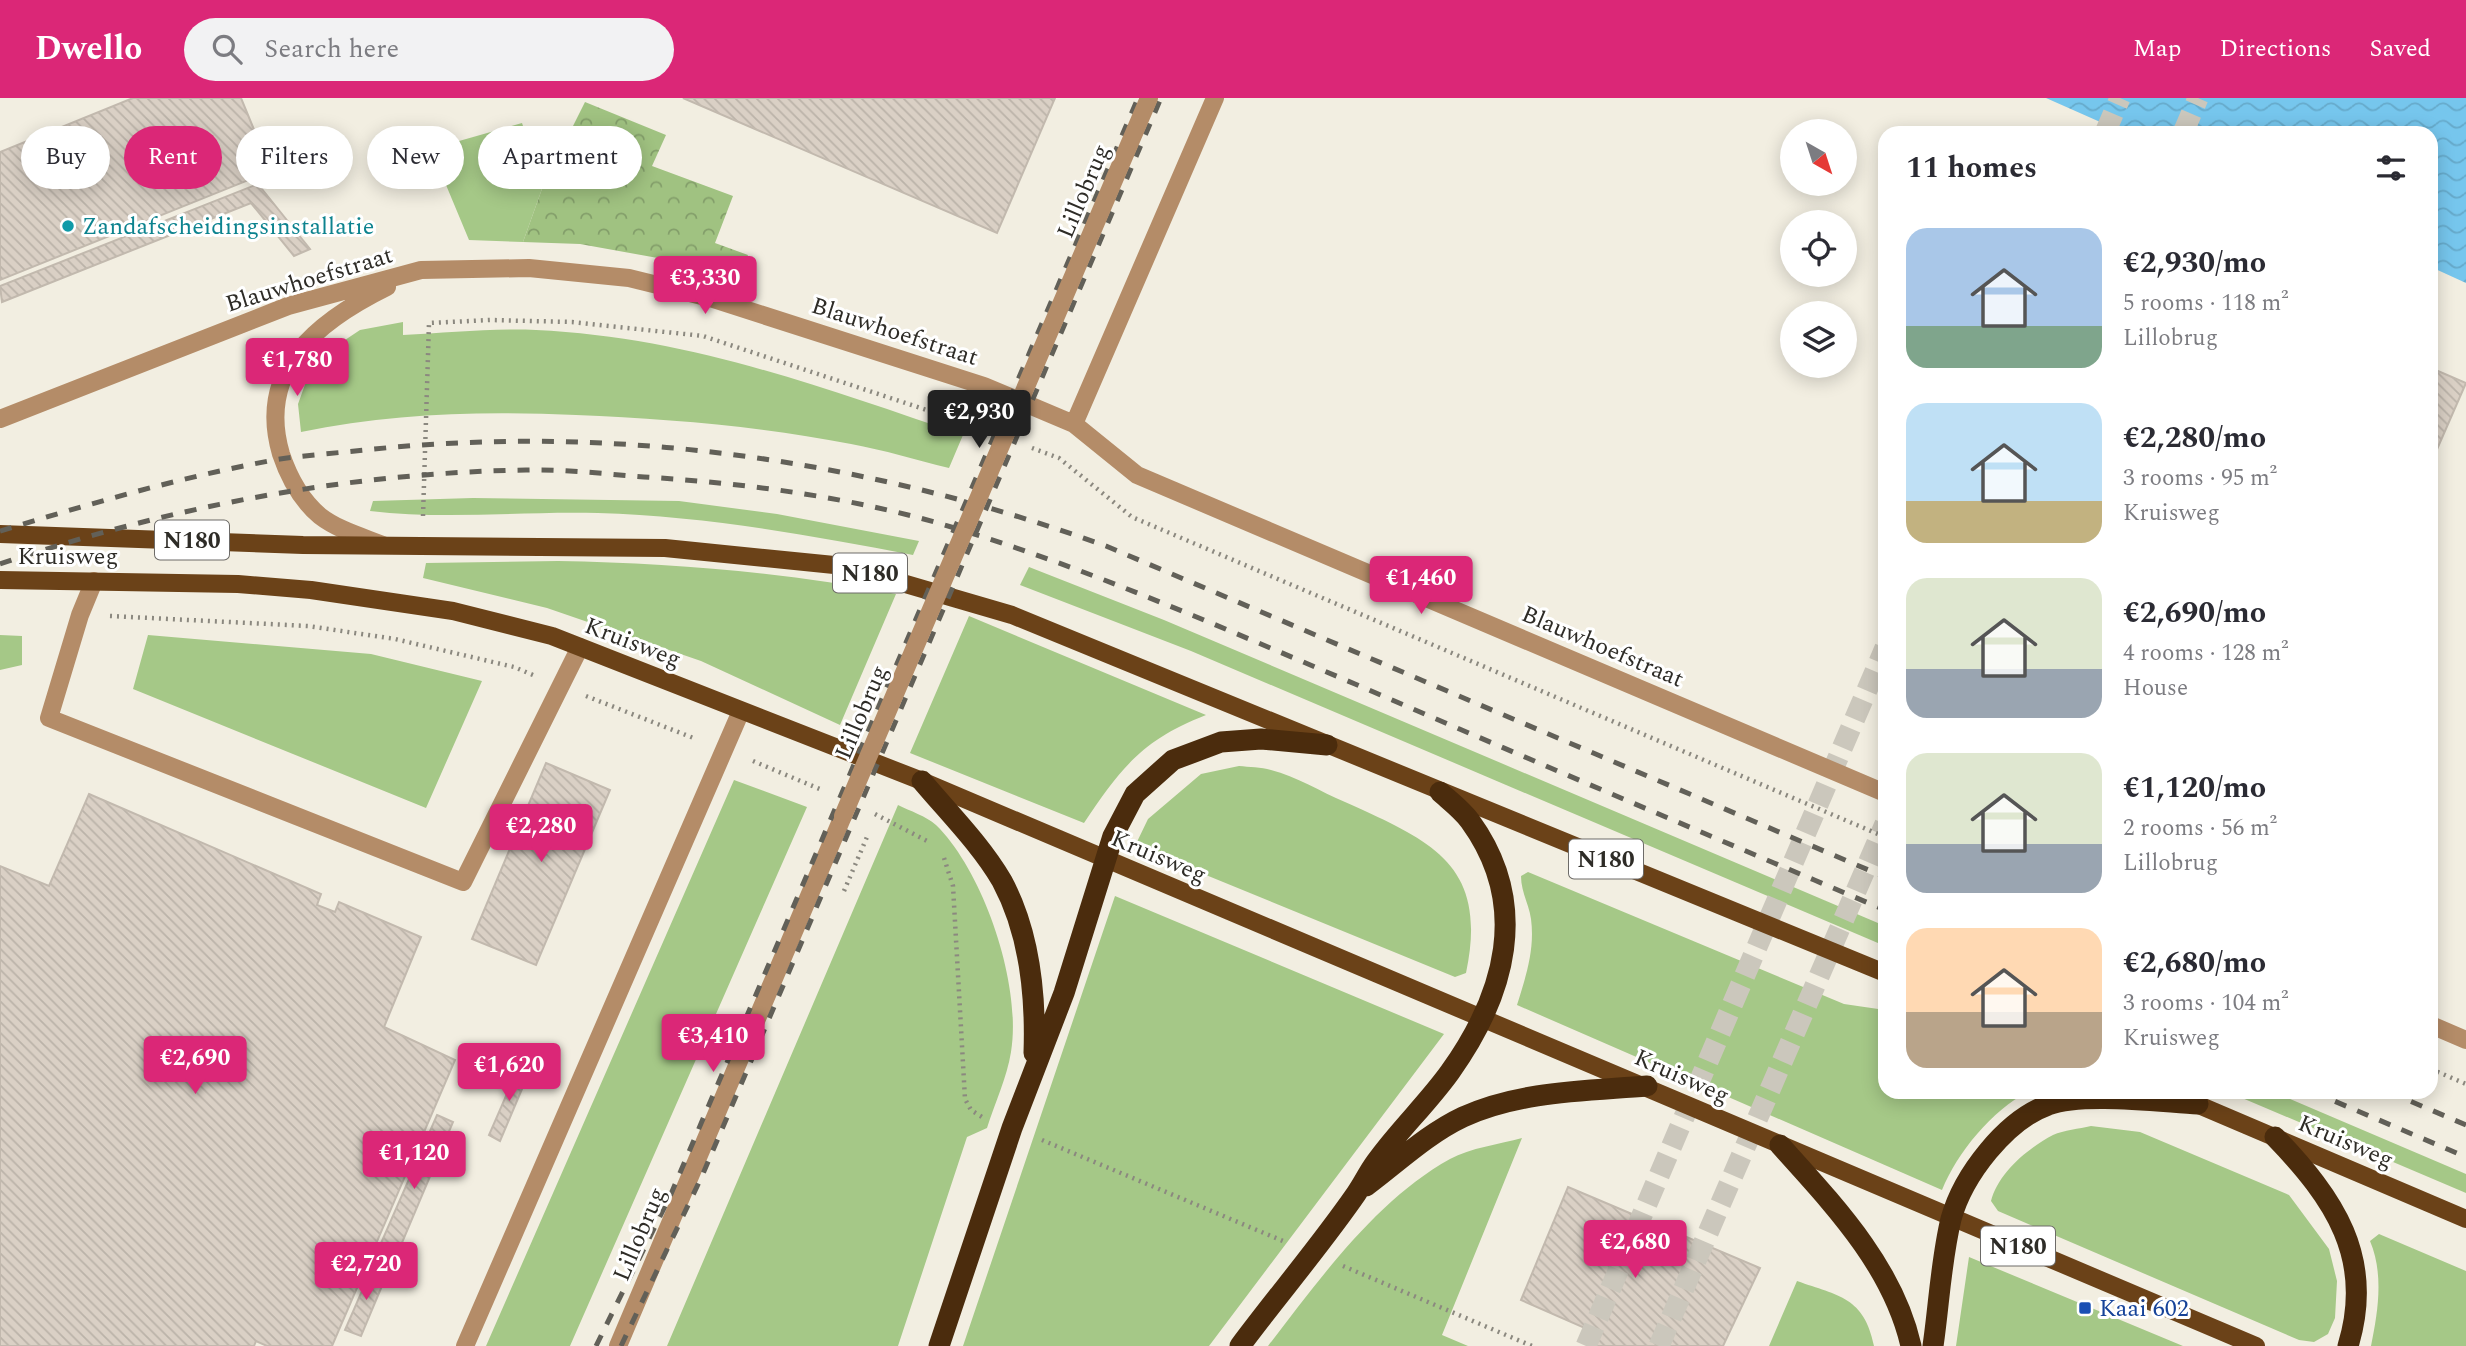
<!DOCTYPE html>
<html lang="en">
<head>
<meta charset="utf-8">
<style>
	:root { --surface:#fff; --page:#f2f2f3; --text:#2b2b33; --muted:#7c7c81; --accent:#db2777 }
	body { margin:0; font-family:Spectral,serif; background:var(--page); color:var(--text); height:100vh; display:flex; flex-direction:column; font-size:26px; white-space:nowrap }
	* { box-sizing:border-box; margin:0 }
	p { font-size:23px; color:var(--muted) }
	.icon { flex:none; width:38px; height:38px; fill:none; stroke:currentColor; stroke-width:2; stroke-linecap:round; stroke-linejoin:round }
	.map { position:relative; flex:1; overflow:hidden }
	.panel { position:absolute; left:1878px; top:28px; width:560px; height:973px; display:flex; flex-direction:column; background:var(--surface); border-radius:21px; box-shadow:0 4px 18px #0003 }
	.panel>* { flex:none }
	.top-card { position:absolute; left:21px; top:28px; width:665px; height:63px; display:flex; gap:14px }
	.needle { width:46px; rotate:141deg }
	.tools { position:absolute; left:1780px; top:21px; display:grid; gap:14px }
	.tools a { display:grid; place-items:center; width:77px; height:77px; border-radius:50%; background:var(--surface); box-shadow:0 4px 18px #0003; font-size:35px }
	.price { position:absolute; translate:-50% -60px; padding:0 16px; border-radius:7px; background:var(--accent); color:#fff; font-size:23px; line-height:46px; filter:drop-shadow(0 2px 4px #0008) }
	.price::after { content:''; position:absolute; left:50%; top:42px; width:21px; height:16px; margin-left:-10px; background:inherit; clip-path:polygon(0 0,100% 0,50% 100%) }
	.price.on { background:#222; color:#fff }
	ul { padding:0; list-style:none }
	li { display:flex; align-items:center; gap:21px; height:175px; padding:0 28px }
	li span { display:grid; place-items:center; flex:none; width:196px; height:140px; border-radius:21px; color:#555 }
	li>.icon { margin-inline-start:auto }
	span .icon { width:84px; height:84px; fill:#fffc; stroke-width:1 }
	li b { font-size:30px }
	h2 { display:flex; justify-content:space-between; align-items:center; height:84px; padding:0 28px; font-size:30px }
	.tag { padding:0 24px; border-radius:32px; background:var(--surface); box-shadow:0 4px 18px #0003; font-size:24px; line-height:63px }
	.tag.on { background:var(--accent); color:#fff }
	header { display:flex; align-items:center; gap:42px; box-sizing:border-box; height:98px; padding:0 35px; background:var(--accent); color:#fff }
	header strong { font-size:33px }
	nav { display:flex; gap:38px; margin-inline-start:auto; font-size:24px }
	.search { width:490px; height:63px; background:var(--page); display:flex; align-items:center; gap:18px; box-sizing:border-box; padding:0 24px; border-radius:38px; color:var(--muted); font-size:26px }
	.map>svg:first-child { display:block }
	.grass { fill:#a5c887 }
	.forest { fill:url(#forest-crowns) }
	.water { fill:url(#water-waves) }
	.building { fill:url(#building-back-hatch); stroke:#c2b9ae; stroke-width:2 }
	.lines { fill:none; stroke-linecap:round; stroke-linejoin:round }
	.highway-tunnel { stroke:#cbc7bc; stroke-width:21; stroke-dasharray:21 10; stroke-linecap:butt }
	.path { stroke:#8b887f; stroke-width:4.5; stroke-dasharray:2 5; stroke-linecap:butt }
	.minor { stroke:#b48c68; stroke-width:18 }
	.major { stroke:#6b4218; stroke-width:18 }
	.highway { stroke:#4b2c0d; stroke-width:21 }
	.rail { stroke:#626058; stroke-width:5; stroke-dasharray:12 12; stroke-linecap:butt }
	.path-bridge { stroke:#8b887f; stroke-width:4.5; stroke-dasharray:2 5; stroke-linecap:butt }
	.minor-bridge { stroke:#b48c68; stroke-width:18 }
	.culture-dot { fill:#0f9aa8; stroke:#fff; stroke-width:2.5 }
	.transit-dot { fill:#1a4fb4; stroke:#fff; stroke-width:2.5 }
	.labels { text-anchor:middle; stroke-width:6; stroke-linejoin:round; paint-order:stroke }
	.shield { fill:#fff; stroke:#6d6b68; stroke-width:2 }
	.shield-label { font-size:23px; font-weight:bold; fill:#2e2c27 }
	.street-label { font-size:24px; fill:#2e2c27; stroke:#fff }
	.culture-label { font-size:24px; fill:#0d838f; stroke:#fff; text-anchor:start }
	.transit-label { font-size:24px; fill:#164399; stroke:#fff; text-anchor:start }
</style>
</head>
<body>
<header>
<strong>Dwello</strong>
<div class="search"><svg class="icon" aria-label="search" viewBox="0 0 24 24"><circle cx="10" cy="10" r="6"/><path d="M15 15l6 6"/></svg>Search here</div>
<nav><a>Map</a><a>Directions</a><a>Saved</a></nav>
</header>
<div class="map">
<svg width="2466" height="1248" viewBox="0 0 2466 1248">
	<defs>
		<pattern id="forest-crowns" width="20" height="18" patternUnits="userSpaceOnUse" patternTransform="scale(1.75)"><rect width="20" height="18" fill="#a0c281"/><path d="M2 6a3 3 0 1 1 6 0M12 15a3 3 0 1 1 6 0" fill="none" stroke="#839e6a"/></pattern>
		<pattern id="water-waves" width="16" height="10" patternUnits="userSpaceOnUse" patternTransform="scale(1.75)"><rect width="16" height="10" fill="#76c6ed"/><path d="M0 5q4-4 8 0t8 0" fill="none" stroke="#66aacb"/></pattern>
		<pattern id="building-back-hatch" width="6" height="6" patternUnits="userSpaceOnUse" patternTransform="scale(1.75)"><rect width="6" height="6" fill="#dad0c5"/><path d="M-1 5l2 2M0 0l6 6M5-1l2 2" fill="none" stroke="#bbb3a9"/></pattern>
	</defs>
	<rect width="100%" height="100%" fill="#f2eee1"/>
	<path class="grass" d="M522,25L543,88L523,144L469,142L431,51Z
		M403,224V237C447,235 492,230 536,232C688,239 821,289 963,337L949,370C916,362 884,352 851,346C760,328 668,321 576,317C483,313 392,315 301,334L298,306L307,281L327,254L360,232Z
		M473,400L679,403L777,416L919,443L913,457C808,437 704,418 598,415C522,413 445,422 370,413L373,403Z
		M558,463C672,465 784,474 896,496L840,627L701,563L547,510L423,480L426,465Z
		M1029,469L1164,522L1885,828V848L1191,553L1020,487Z
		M969,518L1206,617C1142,642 1121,670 1084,725L910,655Z
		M0,537L22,538V567L0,572Z
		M148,537L371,556L482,583L426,710L133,591Z
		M1239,668C1249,669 1261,669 1271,672C1296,678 1321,694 1345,704C1431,743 1489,766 1466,875L1455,879L1135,748L1148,721L1201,676Z
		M734,682L807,709L570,1248H486Z
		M898,707C910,713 926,718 936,727C984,774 1022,887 1011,954C1007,979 995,1005 987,1030L967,1039L898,1248H667Z
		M1528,774L1844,906L1885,912V994H2028C1992,1012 1957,1055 1942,1092L1517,907C1526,878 1535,851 1531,821C1529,806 1521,794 1521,778Z
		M1115,798L1444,936L1209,1248H963Z
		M2228,994H2274L2466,1076V1095Z
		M2091,1028L2140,1034L2289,1097L2329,1151L2337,1183L2335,1220L2328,1236L2314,1244L2299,1242L1998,1113L1991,1103C1998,1075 2028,1050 2053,1037C2064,1032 2079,1031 2091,1028Z
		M1522,1040L1442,1237L1468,1248H1268C1319,1182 1376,1102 1450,1061C1470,1050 1500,1046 1522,1040Z
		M2379,1136L2466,1173V1248H2371C2378,1214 2384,1176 2370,1143Z
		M1969,1159L2183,1248H1956Z
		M1797,1183C1839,1198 1864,1199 1874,1248H1769Z"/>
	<path class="forest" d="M585,4L666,37L652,68L733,98L715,145L748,157L741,175L580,146L523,144L543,88Z"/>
	<path class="water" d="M2046,0H2466V185L2431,169V35H2125Z"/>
	<path class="building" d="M133,0H241L271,73L0,182V54Z
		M683,0H1055L997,135Z
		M258,86L310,151L294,158L251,105L2,204L0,188Z
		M2431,270L2466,285L2431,365Z
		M546,665L610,692L536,867L472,841Z
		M89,696L321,796L317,807L335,814L339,804L421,839L384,929L455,962L332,1248H267L256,1243L254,1248H0V768L49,788Z
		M519,968L530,972L500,1043L489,1037Z
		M437,1017L453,1024L393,1166L375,1159Z
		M1568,1089L1760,1170L1723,1248H1592L1581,1243L1585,1230L1521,1202Z
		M372,1170L387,1176L361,1238L345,1232Z"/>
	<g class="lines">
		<path class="highway-tunnel" d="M2105,35L2120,0
			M2183,35L2198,0
			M1586,1248L1885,550
			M1659,1248L1885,726"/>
		<path class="path" d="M1032,350L1059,360L1132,419L1885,739
			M423,418L429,225L490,222L572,224L703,238L978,329
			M110,518L308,528L395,541L514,569L533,577
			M586,598L696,641
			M753,663L822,692
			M875,716L929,744
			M944,760L953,788L965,1001L971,1012L982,1019
			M2431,971L2466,986
			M1042,1042L1283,1143
			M1343,1168L1532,1248"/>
		<path class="minor" d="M0,321L288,208L421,172L529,170L629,180L710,200L984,288L1074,326L1137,377L1885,695
			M1074,326L1215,0
			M383,447C363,439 338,432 320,418C300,401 289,380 281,356C256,271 318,223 387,189
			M94,483L80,517L49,620L463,784L580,549
			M2431,927L2466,942
			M465,1248L741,613
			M618,1248L843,718"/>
		<path class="major" d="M0,436L303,447L665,450L844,468L1012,517L1885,875
			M0,482L238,486L311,492L453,513L552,538L922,683L2256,1248
			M2187,1002L2466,1121"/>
		<path class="highway" d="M922,683C949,715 981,747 1002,783C1030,835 1036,897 1034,955
			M2275,1039C2334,1100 2375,1160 2348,1248
			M1780,1047C1833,1106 1893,1168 1911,1248
			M1366,1088C1397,1065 1427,1036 1463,1019C1519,993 1587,993 1647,988
			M939,1248L1012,1030L1064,895L1113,738L1135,696L1173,662L1221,644L1261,641L1327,647
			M1240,1248C1278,1197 1320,1148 1356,1096C1363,1086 1368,1075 1376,1064C1398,1033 1427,1006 1450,974C1505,897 1531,807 1470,723C1462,712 1450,703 1440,694
			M1933,1248C1939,1207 1941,1162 1951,1121C1963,1077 2006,1022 2048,1007C2082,994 2160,1004 2198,1006"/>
		<path class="rail" d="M0,433C93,405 184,378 280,361C308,357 337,355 365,352C616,325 869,362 1106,448L1885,779
			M0,466C170,409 345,375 526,372C565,371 605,376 644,379C743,385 843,398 938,425C1081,467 1218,528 1355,586C1531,662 1708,737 1885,812
			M2313,994L2466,1059
			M2389,994L2466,1027
			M596,1248L671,1096L1138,0
			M621,1248L702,1078L1161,0"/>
		<path class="path-bridge" d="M844,793L867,739"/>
		<path class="minor-bridge" d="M843,718L1149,0"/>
	</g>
	<circle class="culture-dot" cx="68" cy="128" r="7"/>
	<rect class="transit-dot" x="2078" y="1203" width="14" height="14" rx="3.5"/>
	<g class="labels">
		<g class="shield">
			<rect x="155" y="422.5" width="74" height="39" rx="5"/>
			<rect x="833" y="455.5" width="74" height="39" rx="5"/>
			<rect x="1569" y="741.5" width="74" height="39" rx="5"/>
			<rect x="1981" y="1128.5" width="74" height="39" rx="5"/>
		</g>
		<g class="shield-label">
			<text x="192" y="450">N180</text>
			<text x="870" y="483">N180</text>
			<text x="1606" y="769">N180</text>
			<text x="2018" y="1156">N180</text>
		</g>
		<g class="street-label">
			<text transform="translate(1083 93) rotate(-67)" y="8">Lillobrug</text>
			<text transform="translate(309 181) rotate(-17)" y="8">Blauwhoefstraat</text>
			<text transform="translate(895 233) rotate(18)" y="8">Blauwhoefstraat</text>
			<text x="68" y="466">Kruisweg</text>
			<text transform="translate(633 544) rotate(21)" y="8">Kruisweg</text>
			<text transform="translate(1603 548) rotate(23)" y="8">Blauwhoefstraat</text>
			<text transform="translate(861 614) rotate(-67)" y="8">Lillobrug</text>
			<text transform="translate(1159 758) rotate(23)" y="8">Kruisweg</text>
			<text transform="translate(1682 978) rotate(24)" y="8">Kruisweg</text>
			<text transform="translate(2346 1043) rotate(23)" y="8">Kruisweg</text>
			<text transform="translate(639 1136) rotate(-67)" y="8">Lillobrug</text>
		</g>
		<g class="culture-label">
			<text x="82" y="136">Zandafscheidingsinstallatie</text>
		</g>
		<g class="transit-label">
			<text x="2099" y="1218">Kaai 602</text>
		</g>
	</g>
</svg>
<div class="tools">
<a><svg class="needle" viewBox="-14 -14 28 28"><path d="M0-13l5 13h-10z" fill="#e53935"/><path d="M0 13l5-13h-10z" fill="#7c7c81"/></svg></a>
<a><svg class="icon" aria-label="locate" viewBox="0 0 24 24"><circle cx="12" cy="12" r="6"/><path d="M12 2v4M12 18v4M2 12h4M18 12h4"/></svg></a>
<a><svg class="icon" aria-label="layers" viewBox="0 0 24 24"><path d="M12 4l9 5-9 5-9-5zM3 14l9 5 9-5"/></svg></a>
</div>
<b class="price" style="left:705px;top:218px">€3,330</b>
<b class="price" style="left:297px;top:300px">€1,780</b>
<b class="price on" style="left:979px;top:352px">€2,930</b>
<b class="price" style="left:1421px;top:518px">€1,460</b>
<b class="price" style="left:541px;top:766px">€2,280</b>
<b class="price" style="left:713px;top:976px">€3,410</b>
<b class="price" style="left:195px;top:998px">€2,690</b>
<b class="price" style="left:509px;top:1005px">€1,620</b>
<b class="price" style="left:414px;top:1093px">€1,120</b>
<b class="price" style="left:1635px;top:1182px">€2,680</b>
<b class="price" style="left:366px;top:1204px">€2,720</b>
<div class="top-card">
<a class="tag">Buy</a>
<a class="tag on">Rent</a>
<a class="tag">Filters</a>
<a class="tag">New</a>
<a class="tag">Apartment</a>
</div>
<section class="panel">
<h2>11 homes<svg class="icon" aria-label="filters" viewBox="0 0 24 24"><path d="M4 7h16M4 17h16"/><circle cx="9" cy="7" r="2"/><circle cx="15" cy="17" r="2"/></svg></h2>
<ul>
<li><span style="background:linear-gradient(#a9c7e8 70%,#7fa58c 0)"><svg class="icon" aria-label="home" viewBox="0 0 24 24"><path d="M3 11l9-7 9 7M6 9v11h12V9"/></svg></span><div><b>€2,930/mo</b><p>5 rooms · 118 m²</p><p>Lillobrug</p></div></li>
<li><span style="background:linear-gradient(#bfe0f5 70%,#c2b280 0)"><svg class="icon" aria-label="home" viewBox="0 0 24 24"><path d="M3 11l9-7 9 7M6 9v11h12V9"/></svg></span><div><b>€2,280/mo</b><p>3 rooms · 95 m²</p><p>Kruisweg</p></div></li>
<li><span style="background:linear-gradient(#dfe7d0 65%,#9aa5b1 0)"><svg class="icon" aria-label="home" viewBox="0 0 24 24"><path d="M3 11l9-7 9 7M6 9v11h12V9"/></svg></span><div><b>€2,690/mo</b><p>4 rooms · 128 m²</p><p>House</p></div></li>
<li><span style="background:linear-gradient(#dfe7d0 65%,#9aa5b1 0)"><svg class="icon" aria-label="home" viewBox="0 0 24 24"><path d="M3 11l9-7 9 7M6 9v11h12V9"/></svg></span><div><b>€1,120/mo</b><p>2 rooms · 56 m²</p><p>Lillobrug</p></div></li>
<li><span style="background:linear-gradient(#ffd9b3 60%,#b9a48a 0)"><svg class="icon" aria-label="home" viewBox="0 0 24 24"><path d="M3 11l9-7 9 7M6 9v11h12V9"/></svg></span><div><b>€2,680/mo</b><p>3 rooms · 104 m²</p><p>Kruisweg</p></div></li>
</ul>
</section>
</div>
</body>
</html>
